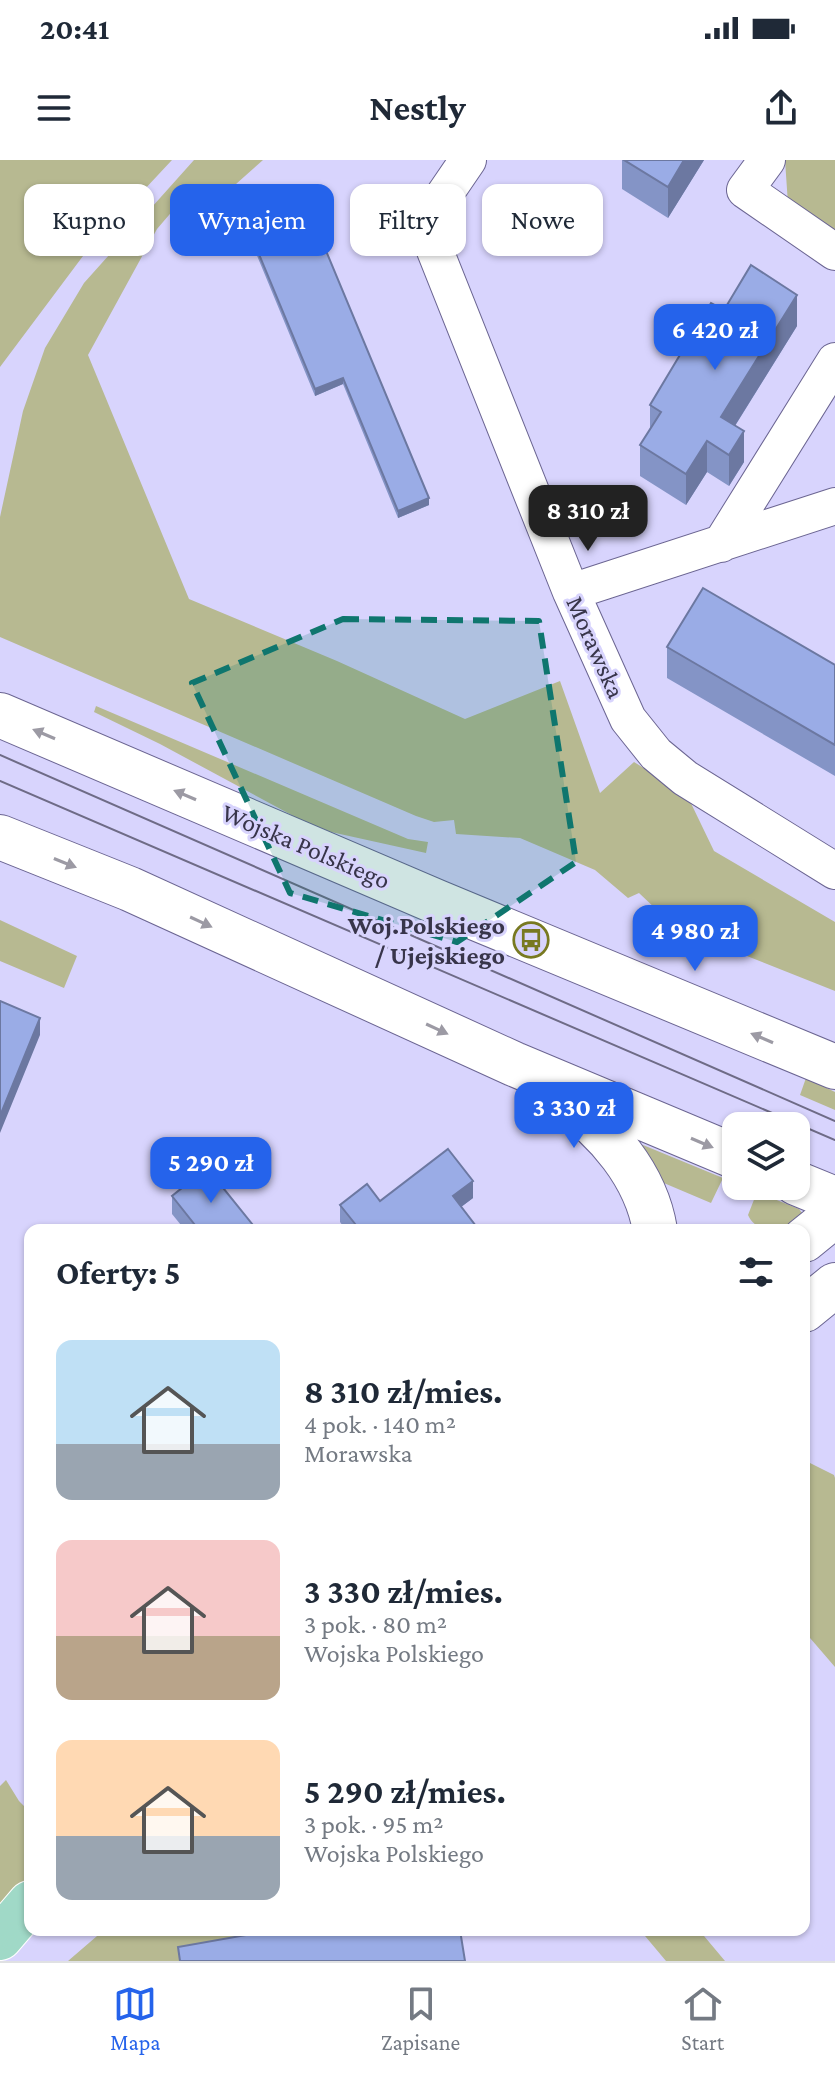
<!DOCTYPE html>
<html lang="pl">
<head>
<meta charset="utf-8">
<style>
	:root { --surface:#fff; --page:#f2f2f3; --text:#1f2937; --muted:#747a83; --line:#e0e1e3; --accent:#2563eb }
	body { margin:0; font-family:"Crimson Pro",serif; background:var(--page); color:var(--text); height:100vh; display:flex; flex-direction:column; font-size:30px; white-space:nowrap }
	* { box-sizing:border-box; margin:0 }
	p { font-size:26px; color:var(--muted) }
	.icon { flex:none; width:44px; height:44px; fill:none; stroke:currentColor; stroke-width:2; stroke-linecap:round; stroke-linejoin:round }
	.map { position:relative; flex:1; overflow:hidden }
	.drawer { position:absolute; left:24px; top:1064px; width:786px; height:712px; display:flex; flex-direction:column; background:var(--surface); border-radius:16px; box-shadow:0 2px 6px #0004 }
	.drawer>* { flex:none }
	.banner { position:absolute; left:24px; top:24px; width:788px; height:72px; display:flex; gap:16px }
	.buttons { position:absolute; left:722px; top:952px; display:grid; gap:16px }
	.buttons a { display:grid; place-items:center; width:88px; height:88px; border-radius:16px; background:var(--surface); box-shadow:0 2px 6px #0004; font-size:40px }
	.price { position:absolute; translate:-50% -68px; padding:0 18px; border-radius:16px; background:var(--accent); color:#fff; font-size:26px; line-height:52px; filter:drop-shadow(0 2px 4px #0008) }
	.price::after { content:''; position:absolute; left:50%; top:48px; width:24px; height:18px; margin-left:-12px; background:inherit; clip-path:polygon(0 0,100% 0,50% 100%) }
	.price.selected { background:#222; color:#fff }
	ul { padding:0; list-style:none }
	li { display:flex; align-items:center; gap:24px; height:200px; padding:0 32px }
	li span { display:grid; place-items:center; flex:none; width:224px; height:160px; border-radius:16px; color:#555 }
	li>.icon { margin-inline-start:auto }
	span .icon { width:96px; height:96px; fill:#fffc; stroke-width:1 }
	li b { font-size:34px }
	h2 { display:flex; justify-content:space-between; align-items:center; height:96px; padding:0 32px; font-size:34px }
	.chip { padding:0 28px; border-radius:16px; background:var(--surface); box-shadow:0 2px 6px #0004; font-size:28px; line-height:72px }
	.chip.selected { background:var(--accent); color:#fff }
	.status { display:flex; justify-content:space-between; align-items:center; height:56px; padding:0 40px; background:var(--surface); direction:ltr }
	.status svg { height:22px; fill:currentColor }
	header { display:flex; justify-content:space-between; align-items:center; height:104px; padding:0 32px; background:var(--surface); font-size:36px; font-weight:700 }
	.tab-bar { display:flex; justify-content:space-around; align-items:center; height:112px; border-top:2px solid var(--line); background:var(--surface); font-size:22px; color:var(--muted) }
	.tab-bar a { display:grid; justify-items:center; gap:4px }
	.tab-bar .selected { color:var(--accent) }
	.map>svg:first-child { display:block }
	.green { fill:#b7b991 }
	.lines { fill:none; stroke-linecap:round; stroke-linejoin:round }
	.minor-casing { stroke:#6b6592; stroke-width:38 }
	.tertiary-casing { stroke:#6b6592; stroke-width:46 }
	.primary-casing { stroke:#fff; stroke-width:46 }
	.minor { stroke:#fff; stroke-width:36 }
	.tertiary { stroke:#fff; stroke-width:44 }
	.primary { stroke:#a0d9c7; stroke-width:44 }
	.tram { stroke:#6e6b86; stroke-width:2 }
	.wall { fill:#8494c6 }
	.shaded-wall { fill:#6c78a1 }
	.building { fill:#9aace6; stroke:#6c78a1; stroke-width:2 }
	.oneway { fill:#9c9aa4 }
	.marked { fill:#0f766e; fill-opacity:0.2; stroke:#0f766e; stroke-width:6; stroke-dasharray:16 10; stroke-linejoin:round }
	.labels { text-anchor:middle; stroke-width:6; stroke-linejoin:round; paint-order:stroke }
	.street-label { font-size:26px; fill:#38354a; stroke:#d8d4fd }
	.poi-label { font-size:26px; font-weight:bold; fill:#38354a; stroke:#d8d4fd; text-anchor:end }
</style>
</head>
<body>
<div class="status"><b>20:41</b><svg viewBox="0 0 49 12"><path d="M0 12V9h3v3zM5 12V6h3v6zM10 12V3h3v9zM15 12V0h3v12zM26 1h20v11H26zM47 4h2v5h-2z"/></svg></div>
<header><svg class="icon" aria-label="menu" viewBox="0 0 24 24"><path d="M4 6h16M4 12h16M4 18h16"/></svg>Nestly<svg class="icon" aria-label="share" viewBox="0 0 24 24"><path d="M12 15V3M7 8l5-5 5 5M5 13v7h14v-7"/></svg></header>
<div class="map">
<svg width="835" height="1801" viewBox="0 0 835 1801">
	<rect width="100%" height="100%" fill="#d8d4fd"/>
	<path class="green" d="M0,0H172L86,92L0,207Z
		M194,0H263L227,32L202,71L187,34L157,69L88,195L189,439L337,501L465,559L560,521L600,633L634,602L687,635L714,691L835,762V831L676,768L639,733L628,738L595,710L520,678L456,674L454,660L434,662L416,656L0,477V357L23,251L45,188L84,123Z
		M785,0H835V73L788,44Z
		M96,546L408,679L428,682L426,693L331,672L299,659L160,584L94,552Z
		M0,760L77,796L64,828L0,801Z
		M806,918L835,932V950L800,935Z
		M626,978L723,1018L711,1043L652,1018Z
		M757,1032L799,1049L803,1054L786,1070C771,1070 755,1071 748,1055Z
		M804,1300L834,1315L835,1318V1507L804,1471Z
		M6,1620L19,1641L30,1652V1720L0,1750V1626Z
		M104,1770H273L234,1801H68Z
		M640,1770H699L725,1801H666Z"/>
	<g class="lines">
		<defs>
			<path id="minor" d="M468,0L438,44L432,83L571,432L628,559L656,594L685,618L835,711
				M767,0L745,30L835,92
				M721,384L835,201
				M571,432L835,346"/>
			<path id="tertiary" d="M0,555L437,742L835,907
				M0,677L130,729L514,904L736,997
				M561,938C606,969 646,1015 655,1070
				M796,1023L835,1039
				M804,1080L835,1055
				M804,1150L835,1125"/>
			<path id="primary" d="M0,1778L30,1743"/>
		</defs>
		<use href="#minor" class="minor-casing"/>
		<use href="#tertiary" class="tertiary-casing"/>
		<use href="#primary" class="primary-casing"/>
		<use href="#minor" class="minor"/>
		<use href="#tertiary" class="tertiary"/>
		<use href="#primary" class="primary"/>
		<path class="tram" d="M0,595L835,961
			M0,621L835,980"/>
	</g>
	<path class="wall" d="M622,0H704L668,58L622,29Z
		M246,63L429,345L398,358L343,224L315,236L246,69Z
		M724,150L797,166L735,266L744,302L729,326L707,312L686,345L640,316V285L650,269V245Z
		M667,487L835,505V616L667,518Z
		M172,1036L257,1070H185L172,1054Z
		M473,1038L461,1047L479,1070H346L340,1062V1045L380,1041Z"/>
	<path class="shaded-wall" d="M684,0H704L668,58V27Z
		M797,135V166L721,288V257Z
		M343,218V224L315,236V229Z
		M744,271V302L729,326V295Z
		M707,281V312L686,345V314Z
		M429,338V345L398,358V351Z
		M40,858V875L0,973V956Z
		M473,1021V1038L453,1053V1036Z"/>
	<path class="building" d="M624,0H684L668,27Z
		M304,38L429,338L398,351L343,218L315,229L246,63Z
		M751,105L797,135L721,257L744,271L729,295L707,281L686,314L640,285L661,252L650,245L711,143L724,150Z
		M703,428L835,505V585L667,487Z
		M0,841L40,858L0,956Z
		M448,989L473,1021L453,1036L479,1070H350L356,1065L340,1045L367,1024L380,1041Z
		M207,1008L257,1070H199L172,1036Z
		M275,1770H460L465,1801H180L178,1787Z"/>
	<defs><path id="oneway-solid" d="M-6-.8H1V-3.2L6.5 0L1 3.2V.8H-6Z" transform="scale(2)"/></defs>
	<g class="oneway">
		<use href="#oneway-solid" transform="translate(44 574) rotate(-157)"/>
		<use href="#oneway-solid" transform="translate(185 635) rotate(-157)"/>
		<use href="#oneway-solid" transform="translate(65 703) rotate(22)"/>
		<use href="#oneway-solid" transform="translate(201 762) rotate(25)"/>
		<use href="#oneway-solid" transform="translate(437 869) rotate(25)"/>
		<use href="#oneway-solid" transform="translate(762 878) rotate(-157)"/>
		<use href="#oneway-solid" transform="translate(702 983) rotate(23)"/>
	</g>
	<path class="marked" d="M343,459L539,461L576,702L457,782L290,733L192,523Z"/>
	<defs>
		<symbol id="bus-ring" viewBox="-11 -11 22 22"><circle r="9.5" fill="#d8d4fd" stroke="#787921" stroke-width="1.5"/><path d="M-5-6H5V4H4V6H2V4H-2V6H-4V4H-5ZM-3.5-4V0h7V-4ZM-3.5 1.2v1.5H-2V1.2ZM2 1.2v1.5H3.5V1.2Z" fill="#787921"/></symbol>
	</defs>
	<g fill-rule="evenodd">
		<use href="#bus-ring" x="511" y="760" width="40" height="40"/>
	</g>
	<g class="labels">
		<g class="street-label">
			<text transform="translate(596 487) rotate(66)" y="9">Morawska</text>
			<text transform="translate(306 686) rotate(23)" y="9">Wojska Polskiego</text>
		</g>
		<g class="poi-label">
			<text x="505" y="774">Woj.Polskiego<tspan x="505" dy="30">/ Ujejskiego</tspan></text>
		</g>
	</g>
</svg>
<div class="buttons">
<a><svg class="icon" aria-label="layers" viewBox="0 0 24 24"><path d="M12 4l9 5-9 5-9-5zM3 14l9 5 9-5"/></svg></a>
</div>
<b class="price" style="left:715px;top:212px">6 420 zł</b>
<b class="price selected" style="left:588px;top:393px">8 310 zł</b>
<b class="price" style="left:695px;top:813px">4 980 zł</b>
<b class="price" style="left:574px;top:990px">3 330 zł</b>
<b class="price" style="left:211px;top:1045px">5 290 zł</b>
<div class="banner">
<a class="chip">Kupno</a>
<a class="chip selected">Wynajem</a>
<a class="chip">Filtry</a>
<a class="chip">Nowe</a>
</div>
<section class="drawer">
<h2>Oferty: 5<svg class="icon" aria-label="filters" viewBox="0 0 24 24"><path d="M4 7h16M4 17h16"/><circle cx="9" cy="7" r="2"/><circle cx="15" cy="17" r="2"/></svg></h2>
<ul>
<li><span style="background:linear-gradient(#bfe0f5 65%,#9aa5b1 0)"><svg class="icon" aria-label="home" viewBox="0 0 24 24"><path d="M3 11l9-7 9 7M6 9v11h12V9"/></svg></span><div><b>8 310 zł/mies.</b><p>4 pok. · 140 m²</p><p>Morawska</p></div></li>
<li><span style="background:linear-gradient(#f6c9c9 60%,#b9a48a 0)"><svg class="icon" aria-label="home" viewBox="0 0 24 24"><path d="M3 11l9-7 9 7M6 9v11h12V9"/></svg></span><div><b>3 330 zł/mies.</b><p>3 pok. · 80 m²</p><p>Wojska Polskiego</p></div></li>
<li><span style="background:linear-gradient(#ffd9b3 60%,#9aa5b1 0)"><svg class="icon" aria-label="home" viewBox="0 0 24 24"><path d="M3 11l9-7 9 7M6 9v11h12V9"/></svg></span><div><b>5 290 zł/mies.</b><p>3 pok. · 95 m²</p><p>Wojska Polskiego</p></div></li>
</ul>
</section>
</div>
<nav class="tab-bar">
<a class="selected"><svg class="icon" aria-label="map" viewBox="0 0 24 24"><path d="M3 6l6-2 6 2 6-2v14l-6 2-6-2-6 2zM9 4v14M15 6v14"/></svg>Mapa</a>
<a><svg class="icon" aria-label="saved" viewBox="0 0 24 24"><path d="M7 4h10v16l-5-4-5 4z"/></svg>Zapisane</a>
<a><svg class="icon" aria-label="home" viewBox="0 0 24 24"><path d="M3 11l9-7 9 7M6 9v11h12V9"/></svg>Start</a>
</nav>
</body>
</html>
